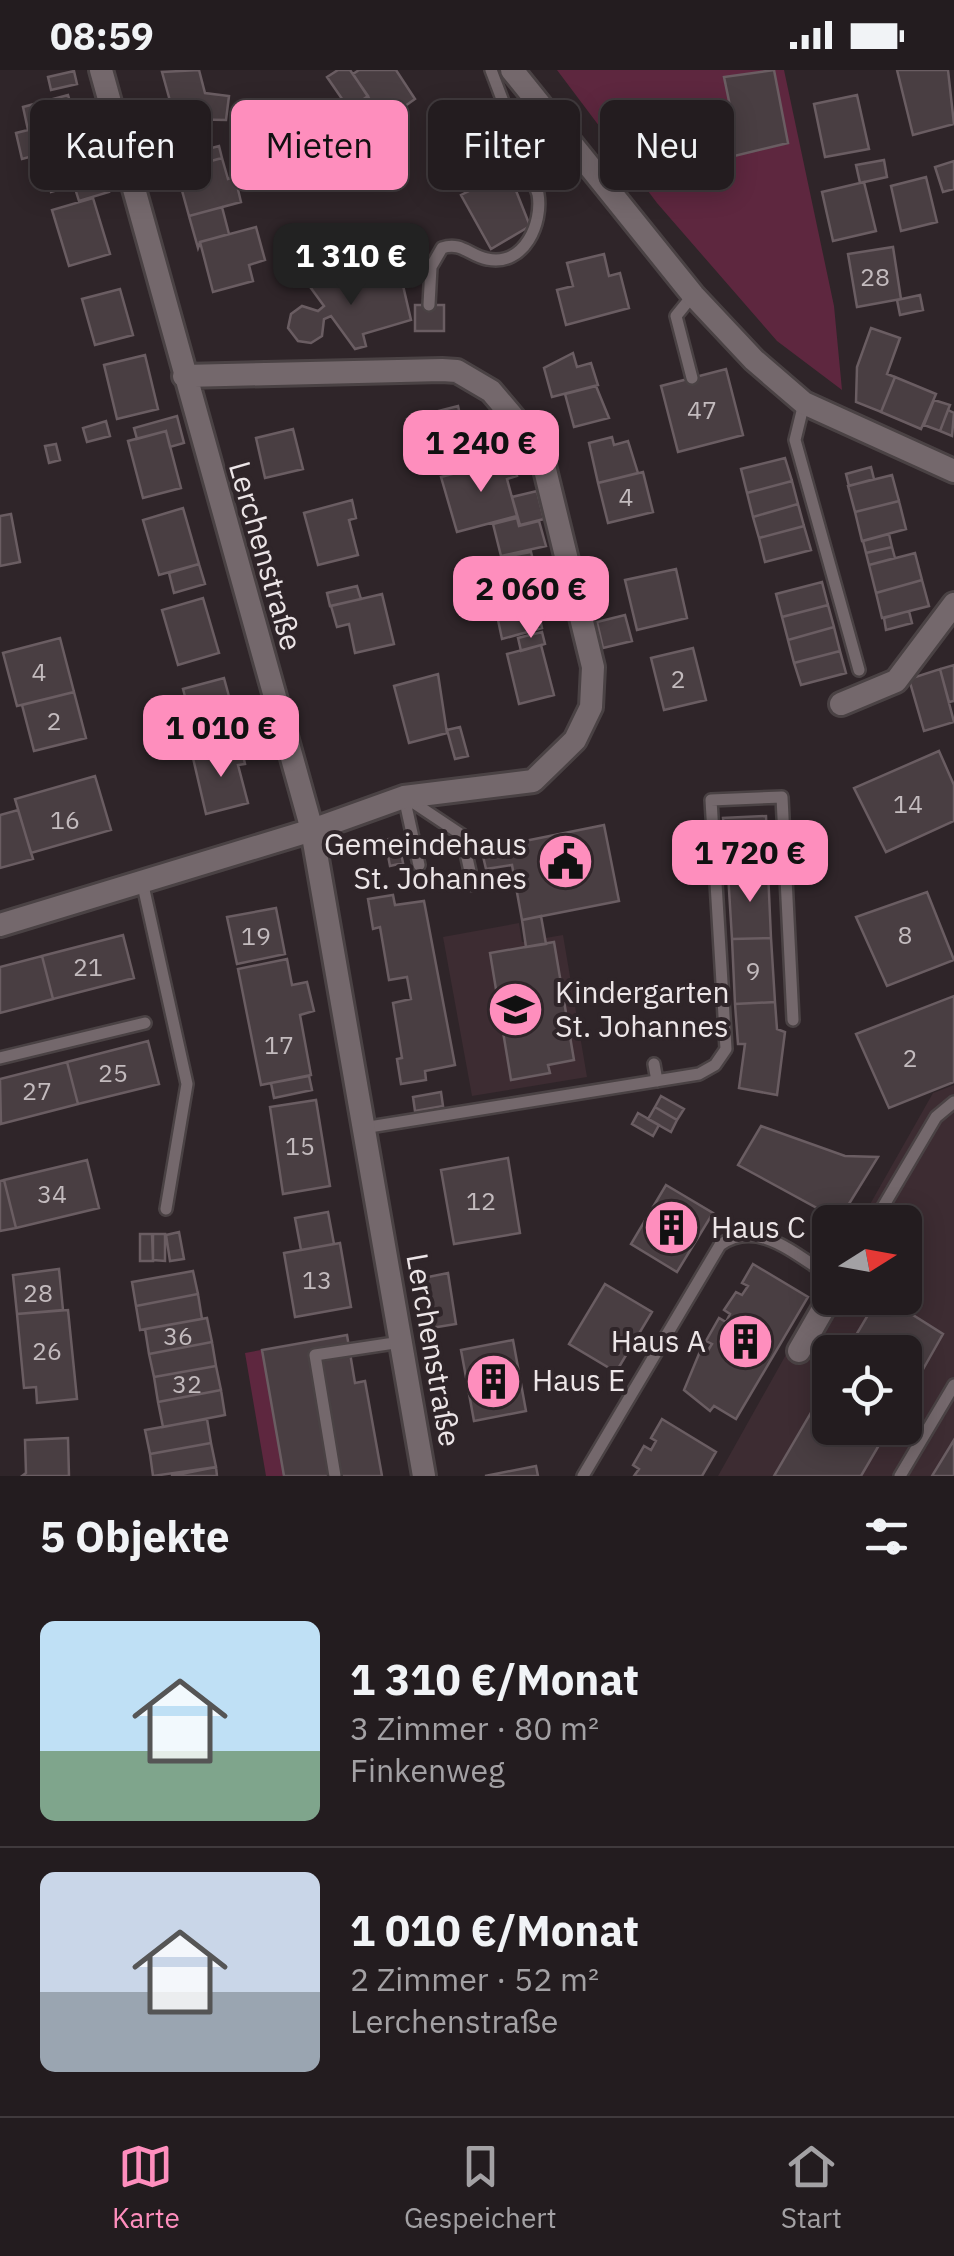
<!DOCTYPE html>
<html lang="de">
<head>
<meta charset="utf-8">
<style>
	:root { --surface:#231c1f; --page:#2b2528; --text:#f1f3f6; --muted:#a3a1a4; --line:#403a3d; --accent:#fe8ebd }
	body { margin:0; font-family:"IBM Plex Sans",sans-serif; background:var(--page); color:var(--text); height:100vh; display:flex; flex-direction:column; font-size:38px; white-space:nowrap }
	* { box-sizing:border-box; margin:0 }
	p { font-size:32px; color:var(--muted) }
	.icon { flex:none; width:55px; height:55px; fill:none; stroke:currentColor; stroke-width:2; stroke-linecap:round; stroke-linejoin:round }
	.map { position:relative; height:1406px; overflow:hidden }
	.panel { display:flex; flex-direction:column; background:var(--surface); flex:1 }
	.panel>* { flex:none }
	.hud { position:absolute; left:30px; top:30px; width:895px; height:90px; display:flex; gap:20px }
	.needle { width:65px; rotate:79deg }
	.tools { position:absolute; left:812px; top:1135px; display:grid; gap:20px }
	.tools a { display:grid; place-items:center; width:110px; height:110px; border-radius:15px; background:var(--surface); box-shadow:0 5px 25px #0003,0 0 0 2px var(--line); font-size:50px }
	.price { position:absolute; translate:-50% -85px; padding:0 22px; border-radius:20px; background:var(--accent); color:#111; font-size:32px; line-height:65px; filter:drop-shadow(0 2px 5px #0008) }
	.price::after { content:''; position:absolute; left:50%; top:60px; width:30px; height:22px; margin-left:-15px; background:inherit; clip-path:polygon(0 0,100% 0,50% 100%) }
	.price.selected { background:#222; color:#fff }
	ul { padding:0; list-style:none }
	li { display:flex; align-items:center; gap:30px; height:250px; padding:0 40px }
	li+li { border-top:2px solid var(--line) }
	li span { display:grid; place-items:center; flex:none; width:280px; height:200px; border-radius:15px; color:#555 }
	li>.icon { margin-inline-start:auto }
	span .icon { width:120px; height:120px; fill:#fffc; stroke-width:1 }
	li b { font-size:42px }
	h2 { display:flex; justify-content:space-between; align-items:center; height:120px; padding:0 40px; font-size:42px }
	.chip { padding:0 35px; border-radius:15px; background:var(--surface); box-shadow:0 5px 25px #0003,0 0 0 2px var(--line); font-size:35px; line-height:90px }
	.chip.selected { background:var(--accent); color:#111 }
	.status { display:flex; justify-content:space-between; align-items:center; height:70px; padding:0 50px; background:var(--surface); direction:ltr }
	.status svg { height:28px; fill:currentColor }
	.tab-bar { display:flex; justify-content:space-around; align-items:center; height:140px; border-top:2px solid var(--line); background:var(--surface); font-size:28px; color:var(--muted) }
	.tab-bar a { display:grid; justify-items:center; gap:5px }
	.tab-bar .selected { color:var(--accent) }
	.map>svg:first-child { display:block }
	.built { fill:#3d2c32; fill-rule:evenodd }
	.green { fill:#5e273f }
	.water { fill:#90506b; stroke:#ac7d90; stroke-width:2.5 }
	.building { fill:#493e42; stroke:#6a5d62; stroke-width:2.5 }
	.lines { fill:none; stroke-linecap:round; stroke-linejoin:round }
	.service-casing { stroke:#4a4244; stroke-width:16 }
	.minor-casing { stroke:#4a4244; stroke-width:28 }
	.service { stroke:#74686c; stroke-width:11 }
	.minor { stroke:#74686c; stroke-width:22 }
	.labels { text-anchor:middle; stroke-width:8; stroke-linejoin:round; paint-order:stroke }
	.number-label { font-size:25px; fill:#c3bbbe }
	.street-label { font-size:30px; fill:#ece5e7; stroke:#2f2529 }
	.poi-label { font-size:30px; fill:#ece5e7; stroke:#2f2529; text-anchor:start }
</style>
</head>
<body>
<div class="status"><b>08:59</b><svg viewBox="0 0 49 12"><path d="M0 12V9h3v3zM5 12V6h3v6zM10 12V3h3v9zM15 12V0h3v12zM26 1h20v11H26zM47 4h2v5h-2z"/></svg></div>
<div class="map">
<svg width="954" height="1406" viewBox="0 0 954 1406">
	<rect width="100%" height="100%" fill="#2f2529"/>
	<path class="built" d="M519,853L522,872L563,865L587,1007L472,1026L443,867Z
		M954,1015V1406H718L830,1206V1228H905V1152H860L933,1023ZM830,1282H905V1358H830Z"/>
	<path class="green" d="M557,0H784L834,236L842,320L777,271L657,133Z
		M294,1274L317,1406H266L245,1283Z"/>
	<path class="water" d="M479,40L496,73L478,82L462,49Z"/>
	<path class="building" d="M199,0L205,23L229,26L226,50L175,49L162,2Z
		M338,0H350L368,26L349,39L327,7Z
		M359,0H396L415,29L384,51L353,4Z
		M774,0L788,73L726,88L719,58L734,55L724,7Z
		M897,0H948L954,54L913,65Z
		M74,1L77,14L51,20L48,7Z
		M68,25L85,80L68,84L66,77L22,89L16,63L28,60L23,37Z
		M857,25L869,79L825,87L814,34Z
		M195,61L200,78L169,86L165,69Z
		M219,76L222,88L192,96L189,84Z
		M97,80L105,106L74,115L67,89Z
		M449 94a13 13 0 1 1 26 0a13 13 0 1 1-26 0Z
		M222,88L228,109L235,107L241,132L189,146L178,106L191,102L189,97Z
		M884,90L887,107L860,113L856,95Z
		M954,91V119L943,122L935,97Z
		M61,104L65,118L51,122L47,108Z
		M504,104L509,115L513,113L530,156L491,179L461,125Z
		M105,106L109,122L79,131L74,115Z
		M926,107L937,152L901,161L891,116Z
		M864,112L876,161L833,171L822,122Z
		M93,128L110,184L69,196L52,140Z
		M222,137L229,164L200,172L198,178L189,146Z
		M256,157L265,190L249,195L253,211L213,222L200,172Z
		M295,162L315,170L300,203L281,195Z
		M893,177L901,229L857,237L848,184Z
		M604,184L609,206L620,203L629,238L566,255L557,220L573,216L567,193Z
		M335,196L350,216L401,207L411,250L363,264L366,276L355,279L331,246L324,249L322,266L311,273L298,271L288,258L291,244L302,236L318,241L324,236L308,214Z
		M120,219L133,265L95,275L82,229Z
		M920,225L923,240L900,245L897,230Z
		M415,235H444V261H415Z
		M871,258L900,268L887,304L895,307L881,342L856,332L857,297Z
		M573,283L577,297L591,293L598,315L552,327L544,298Z
		M145,285L158,339L117,349L104,295Z
		M726,299L743,365L678,382L661,316Z
		M895,307L936,324L921,359L881,342Z
		M596,316L609,348L574,357L565,324Z
		M934,330L950,335L940,361L924,355Z
		M458,336L468,378L433,387L429,369L413,373L407,349Z
		M948,340L954,343L952,366L940,361Z
		M177,346L184,373L170,377L166,361L137,369L134,358Z
		M106,351L110,366L87,372L83,358Z
		M293,359L303,399L265,408L256,368Z
		M166,361L181,418L143,428L128,371Z
		M612,367L614,375L628,371L638,403L598,413L589,373Z
		M56,374L60,390L49,393L45,376Z
		M512,388L517,406L507,409L517,446L457,462L441,407Z
		M785,388L792,411L747,423L741,399Z
		M871,397L874,409L849,416L846,404Z
		M643,402L653,442L608,453L598,413Z
		M892,405L899,431L855,442L848,416Z
		M792,411L798,434L753,447L747,423Z
		M537,421L544,449L520,455L512,427Z
		M352,430L356,448L349,450L358,485L318,495L304,443Z
		M899,431L906,459L862,471L855,442Z
		M798,434L804,456L759,468L753,447Z
		M183,438L199,494L159,505L143,450Z
		M11,444L20,492L0,496V446Z
		M517,448L519,456L539,451L546,476L501,486L493,454Z
		M804,456L811,480L765,492L759,468Z
		M889,464L892,477L866,483L863,471Z
		M892,477L895,488L869,495L866,483Z
		M531,482L545,535L508,545L498,510L478,516L472,493Z
		M915,483L922,510L876,523L869,495Z
		M199,494L205,514L174,523L169,503Z
		M676,499L687,548L637,560L625,510Z
		M922,510L929,536L882,548L876,523Z
		M822,512L828,535L782,547L776,524Z
		M357,516L361,529L330,536L327,523Z
		M382,524L394,574L355,583L349,554L337,557L331,536Z
		M203,528L219,583L178,595L162,540Z
		M828,535L834,557L788,570L782,547Z
		M538,540L542,558L502,569L498,550Z
		M909,541L912,553L886,560L884,548Z
		M625,545L632,571L603,578L597,552Z
		M834,557L840,581L794,593L788,570Z
		M542,562L545,574L521,581L518,568Z
		M60,568L74,622L17,636L3,583Z
		M541,575L554,625L519,634L507,584Z
		M693,578L706,630L664,640L651,588Z
		M840,581L846,603L801,615L794,593Z
		M954,595V631L949,632L940,599Z
		M940,599L954,652L924,661L909,609Z
		M438,604L447,663L409,673L394,616Z
		M224,608L237,656L196,667L183,619Z
		M74,622L86,668L34,681L22,635Z
		M460,657L468,686L455,689L447,660Z
		M241,676L245,694L238,695L248,733L206,744L193,688Z
		M939,681L954,715V751L886,782L854,718Z
		M95,706L111,760L31,783L15,729Z
		M18,740L33,789L0,798V745Z
		M766,746L768,801L728,803L723,748Z
		M604,755L619,831L522,850L512,795L486,799L480,773L509,768L510,774Z
		M398,767L403,793L390,796L385,770Z
		M768,801L771,868L732,869L728,803Z
		M927,822L954,890L887,916L856,847Z
		M393,825L395,835L424,831L455,995L425,1001L426,1010L401,1014L397,989L402,988L393,933L411,929L407,907L389,910L380,857L373,859L368,829Z
		M276,838L285,884L237,894L227,847Z
		M541,846L546,874L526,877L522,850Z
		M123,865L134,908L53,929L42,886Z
		M771,868L775,932L735,934L732,869Z
		M554,872L574,990L548,995L550,1003L511,1010L490,883Z
		M42,886L53,929L0,943V897Z
		M287,889L292,915L307,912L314,941L300,945L311,1005L261,1015L238,899Z
		M954,926V1012L889,1038L856,964Z
		M775,932L777,959L785,962L777,1025L739,1018L745,974H738L735,934Z
		M148,971L159,1014L78,1034L67,992Z
		M67,992L78,1034L1,1054L0,1009Z
		M309,1006L312,1020L274,1028L271,1013Z
		M441,1022L443,1036L415,1041L413,1027Z
		M661,1026L684,1039L677,1050L655,1037Z
		M316,1030L330,1116L283,1124L270,1037Z
		M655,1037L677,1050L671,1062L648,1049Z
		M638,1043L659,1055L653,1066L632,1054Z
		M761,1056L845,1086L878,1087L839,1150L738,1095Z
		M508,1088L520,1163L454,1174L441,1100Z
		M87,1090L99,1138L16,1158L4,1110Z
		M4,1110L16,1158L0,1161V1111Z
		M666,1115L713,1143L677,1202L631,1174Z
		M328,1142L334,1174L301,1180L295,1148Z
		M179,1162L184,1189L170,1191L166,1165Z
		M140,1164H152L153,1191H140Z
		M153,1164H165V1191L153,1190Z
		M340,1173L351,1237L295,1247L284,1183Z
		M753,1194L808,1227L736,1349L714,1336L710,1341L684,1320L701,1279L707,1282L712,1274L706,1271L719,1248L726,1252L730,1244L724,1240L736,1222L742,1225L748,1216L742,1213Z
		M59,1199L63,1240L17,1244L13,1205Z
		M193,1201L198,1224L136,1236L132,1212Z
		M448,1203L456,1254L431,1258L423,1208Z
		M605,1214L652,1242L616,1302L569,1274Z
		M198,1224L202,1249L140,1260L136,1236Z
		M878,1228H886L943,1264L905,1331V1282H846Z
		M68,1240L77,1329L37,1333L36,1317L24,1318L17,1244Z
		M207,1248L212,1272L149,1284L145,1259Z
		M347,1265L355,1313L365,1311L382,1406H284L262,1280Z
		M513,1270L526,1341L474,1351L461,1280Z
		M212,1272L216,1296L154,1307L149,1284Z
		M216,1296L221,1320L158,1332L154,1307Z
		M830,1310V1358H889L861,1406H774Z
		M221,1320L225,1345L163,1357L158,1332Z
		M207,1349L211,1373L150,1384L145,1360Z
		M662,1349L716,1382L702,1406H634L639,1399L633,1395L644,1376L651,1380L656,1371L651,1368Z
		M68,1368L69,1406H22L26,1403L25,1370Z
		M954,1370V1406H932Z
		M211,1373L216,1397L153,1406L150,1384Z
		M536,1396L538,1406H485Z
		M216,1397L217,1406H171Z"/>
	<g class="lines">
		<defs>
			<path id="service" d="M429,235L431,197L442,178C461,171 470,186 487,189C525,197 543,152 538,124L491,0
				M692,308L676,246L693,225
				M804,333L795,370L859,600
				M404,727L419,795
				M408,729L462,765L473,815
				M142,811L187,1014L166,1139
				M0,988L145,953
				M654,994L657,1011
				M363,1058L699,1004L715,995L726,979L711,730L782,727L793,950
				M874,1152L936,1047L954,1032
				M335,1406L315,1285L401,1272
				M583,1406L720,1175C758,1148 795,1185 830,1206
				M900,1406L954,1315"/>
			<path id="minor" d="M101,0L312,760L424,1406
				M512,0L693,225L754,290L804,333L954,401
				M841,634L896,611L954,534
				M0,855L312,760L404,727L533,711L575,670L591,637L593,597L540,379L491,321L457,301L442,300L184,306
				M799,1281L830,1227"/>
		</defs>
		<use href="#service" class="service-casing"/>
		<use href="#minor" class="minor-casing"/>
		<use href="#service" class="service"/>
		<use href="#minor" class="minor"/>
	</g>
	<defs>
		<symbol id="civic-disc" viewBox="-11 -11 22 22"><circle r="9.5" fill="#fe8ebd" stroke="#2f2529"/><path d="M-.6-6.5H3V-4.5H.6V-3L4-1V1h2V6H-6V1h2V-1L-.6-3ZM-1.2 2.5V6h2.4V2.5Z" fill="#111"/></symbol>
		<symbol id="school-disc" viewBox="-11 -11 22 22"><circle r="9.5" fill="#fe8ebd" stroke="#2f2529"/><path d="M0-5L7-2L0 1L-7-2ZM-4 1L0 2.5L4 1V4Q0 6-4 4Z" fill="#111"/></symbol>
		<symbol id="building-disc" viewBox="-11 -11 22 22"><circle r="9.5" fill="#fe8ebd" stroke="#2f2529"/><path d="M-4-6H4V6H1V3H-1V6H-4ZM-2.5-4.3h1.7v1.8h-1.7ZM.8-4.3h1.7v1.8H.8ZM-2.5-1h1.7V.8h-1.7ZM.8-1h1.7V.8H.8Z" fill="#111"/></symbol>
	</defs>
	<g fill-rule="evenodd">
		<use href="#civic-disc" x="534" y="760" width="63" height="63"/>
		<use href="#school-disc" x="484" y="908" width="63" height="63"/>
		<use href="#building-disc" x="640" y="1126" width="63" height="63"/>
		<use href="#building-disc" x="714" y="1240" width="63" height="63"/>
		<use href="#building-disc" x="462" y="1280" width="63" height="63"/>
	</g>
	<g class="labels">
		<g class="number-label">
			<text x="875" y="216">28</text>
			<text x="702" y="349">47</text>
			<text x="626" y="436">4</text>
			<text x="39" y="611">4</text>
			<text x="678" y="618">2</text>
			<text x="54" y="660">2</text>
			<text x="908" y="743">14</text>
			<text x="65" y="759">16</text>
			<text x="905" y="874">8</text>
			<text x="256" y="875">19</text>
			<text x="88" y="906">21</text>
			<text x="753" y="910">9</text>
			<text x="279" y="984">17</text>
			<text x="910" y="997">2</text>
			<text x="113" y="1012">25</text>
			<text x="37" y="1030">27</text>
			<text x="300" y="1085">15</text>
			<text x="52" y="1133">34</text>
			<text x="481" y="1140">12</text>
			<text x="317" y="1219">13</text>
			<text x="38" y="1232">28</text>
			<text x="178" y="1275">36</text>
			<text x="47" y="1290">26</text>
			<text x="187" y="1323">32</text>
		</g>
		<g class="street-label">
			<text transform="translate(265 486) rotate(74)" y="10">Lerchenstraße</text>
			<text transform="translate(433 1280) rotate(80)" y="10">Lerchenstraße</text>
		</g>
		<g class="poi-label">
			<text x="527" y="785" text-anchor="end">Gemeindehaus<tspan x="527" dy="34">St. Johannes</tspan></text>
			<text x="555" y="933">Kindergarten<tspan x="555" dy="34">St. Johannes</tspan></text>
			<text x="711" y="1168">Haus C</text>
			<text x="706" y="1282" text-anchor="end">Haus A</text>
			<text x="532" y="1321">Haus E</text>
		</g>
	</g>
</svg>
<div class="tools">
<a><svg class="needle" viewBox="-14 -14 28 28"><path d="M0-13l5 13h-10z" fill="#e53935"/><path d="M0 13l5-13h-10z" fill="#a3a1a4"/></svg></a>
<a><svg class="icon" aria-label="locate" viewBox="0 0 24 24"><circle cx="12" cy="12" r="6"/><path d="M12 2v4M12 18v4M2 12h4M18 12h4"/></svg></a>
</div>
<b class="price selected" style="left:351px;top:238px">1 310 €</b>
<b class="price" style="left:481px;top:425px">1 240 €</b>
<b class="price" style="left:531px;top:571px">2 060 €</b>
<b class="price" style="left:221px;top:710px">1 010 €</b>
<b class="price" style="left:750px;top:835px">1 720 €</b>
<div class="hud">
<a class="chip">Kaufen</a>
<a class="chip selected">Mieten</a>
<a class="chip">Filter</a>
<a class="chip">Neu</a>
</div>
</div>
<section class="panel">
<h2>5 Objekte<svg class="icon" aria-label="filters" viewBox="0 0 24 24"><path d="M4 7h16M4 17h16"/><circle cx="9" cy="7" r="2"/><circle cx="15" cy="17" r="2"/></svg></h2>
<ul>
<li><span style="background:linear-gradient(#bfe0f5 65%,#7fa58c 0)"><svg class="icon" aria-label="home" viewBox="0 0 24 24"><path d="M3 11l9-7 9 7M6 9v11h12V9"/></svg></span><div><b>1 310 €/Monat</b><p>3 Zimmer · 80 m²</p><p>Finkenweg</p></div></li>
<li><span style="background:linear-gradient(#c9d6e8 60%,#9aa5b1 0)"><svg class="icon" aria-label="home" viewBox="0 0 24 24"><path d="M3 11l9-7 9 7M6 9v11h12V9"/></svg></span><div><b>1 010 €/Monat</b><p>2 Zimmer · 52 m²</p><p>Lerchenstraße</p></div></li>
</ul>
</section>
<nav class="tab-bar">
<a class="selected"><svg class="icon" aria-label="map" viewBox="0 0 24 24"><path d="M3 6l6-2 6 2 6-2v14l-6 2-6-2-6 2zM9 4v14M15 6v14"/></svg>Karte</a>
<a><svg class="icon" aria-label="saved" viewBox="0 0 24 24"><path d="M7 4h10v16l-5-4-5 4z"/></svg>Gespeichert</a>
<a><svg class="icon" aria-label="home" viewBox="0 0 24 24"><path d="M3 11l9-7 9 7M6 9v11h12V9"/></svg>Start</a>
</nav>
</body>
</html>
